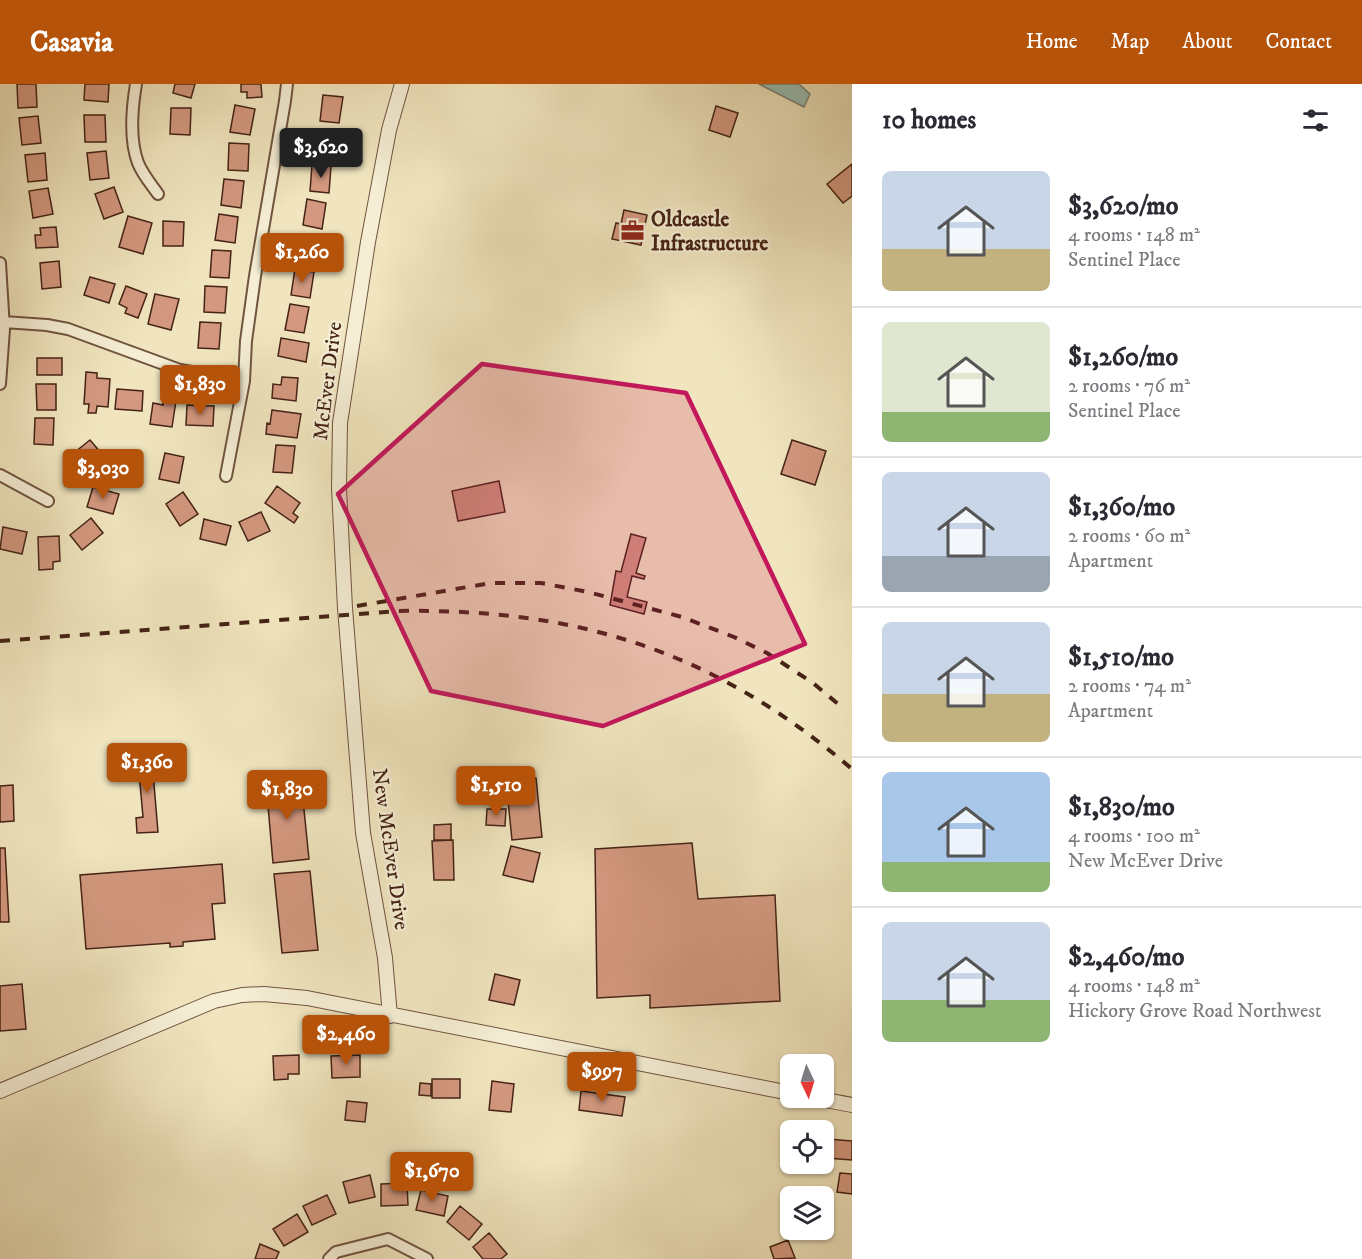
<!DOCTYPE html>
<html lang="en">
<head>
<meta charset="utf-8">
<style>
	:root { --surface:#fff; --page:#f2f2f3; --text:#2b2b33; --muted:#7c7c81; --line:#e1e1e2; --accent:#b45309 }
	body { margin:0; font-family:"IM FELL DW Pica",serif; background:var(--page); color:var(--text); height:100vh; display:flex; flex-direction:column; font-size:22px; white-space:nowrap }
	* { box-sizing:border-box; margin:0 }
	p { font-size:20px; color:var(--muted) }
	.icon { flex:none; width:33px; height:33px; fill:none; stroke:currentColor; stroke-width:2; stroke-linecap:round; stroke-linejoin:round }
	.map { position:relative; flex:1; overflow:hidden }
	.drawer { display:flex; flex-direction:column; background:var(--surface); width:510px }
	.drawer>* { flex:none }
	.needle { width:39px; rotate:176deg }
	.fabs { position:absolute; left:780px; top:970px; display:grid; gap:12px }
	.fabs a { display:grid; place-items:center; width:54px; height:54px; border-radius:9px; background:var(--surface); box-shadow:0 2px 4px #0004; font-size:30px }
	.price { position:absolute; translate:-50% -51px; padding:0 14px; border-radius:6px; background:var(--accent); color:#fff; font-size:20px; line-height:39px; filter:drop-shadow(0 2px 3px #0008) }
	.price::after { content:''; position:absolute; left:50%; top:36px; width:18px; height:14px; margin-left:-9px; background:inherit; clip-path:polygon(0 0,100% 0,50% 100%) }
	.price.selected { background:#222; color:#fff }
	ul { padding:0; list-style:none }
	li { display:flex; align-items:center; gap:18px; height:150px; padding:0 30px }
	li+li { border-top:2px solid var(--line) }
	li span { display:grid; place-items:center; flex:none; width:168px; height:120px; border-radius:9px; color:#555 }
	li>.icon { margin-inline-start:auto }
	span .icon { width:72px; height:72px; fill:#fffc; stroke-width:1 }
	li b { font-size:26px }
	h2 { display:flex; justify-content:space-between; align-items:center; height:72px; padding:0 30px; font-size:26px }
	header { display:flex; align-items:center; gap:36px; box-sizing:border-box; height:84px; padding:0 30px; background:var(--accent); color:#fff }
	header strong { font-size:28px }
	nav { display:flex; gap:33px; margin-inline-start:auto; font-size:21px }
	main { display:flex; flex:1; min-height:0 }
	.map>svg:first-child { display:block }
	.water { fill:#9abfb4; stroke:#788174; stroke-width:1.5 }
	.building { fill:#d3987f; stroke:#452315; stroke-width:1.5 }
	.lines { fill:none; stroke-linecap:round; stroke-linejoin:round }
	.minor-casing { stroke:#70543f; stroke-width:14 }
	.tertiary-casing { stroke:#70543f; stroke-width:16 }
	.minor { stroke:#f5eed5; stroke-width:10 }
	.tertiary { stroke:#f5eed5; stroke-width:14 }
	.rail { stroke:#452315; stroke-width:4; stroke-dasharray:10 10; stroke-linecap:butt }
	.marked { fill:#c2185b; fill-opacity:0.2; stroke:#c2185b; stroke-width:4.5; stroke-linejoin:round }
	.labels { text-anchor:middle; stroke-width:4.5; stroke-linejoin:round; paint-order:stroke }
	.poi-label { font-size:21px; font-weight:bold; fill:#452315; stroke:#f5eed5; text-anchor:start }
	.street-label { font-size:21px; fill:#452315; stroke:#f5eed5 }
</style>
</head>
<body>
<header>
<strong>Casavia</strong>
<nav><a>Home</a><a>Map</a><a>About</a><a>Contact</a></nav>
</header>
<main>
<div class="map">
<svg width="852" height="1175" viewBox="0 0 852 1175">
	<rect width="100%" height="100%" fill="#f0e5be"/>
	<filter id="stains"><feTurbulence type="fractalNoise" baseFrequency=".00333" numOctaves="4"/><feColorMatrix values="0 0 0 0 .2 0 0 0 0 .09 0 0 0 0 .02 0 0 0 .5 -.17"/></filter>
	<radialGradient id="worn" r=".72"><stop offset=".6" stop-color="#630" stop-opacity="0"/><stop offset="1" stop-color="#630" stop-opacity=".3"/></radialGradient>
	<path class="water" d="M759,0H799L810,10L804,23Z"/>
	<path class="building" d="M17,0H36L37,23L18,24Z
		M85,0H109L108,18L84,16Z
		M175,0H195L191,14L173,9Z
		M241,0H261L262,13L247,14V8H241Z
		M323,11L343,13L339,39L320,37Z
		M235,21L255,25L250,51L230,48Z
		M716,22L738,29L730,53L709,46Z
		M171,24H191L190,51L170,50Z
		M84,31H105L106,58H85Z
		M38,32L41,59L22,61L19,34Z
		M317,46L336,48L334,74L315,73Z
		M229,59L249,60L248,87L228,86Z
		M106,67L109,94L90,96L87,69Z
		M45,69L47,96L28,98L25,71Z
		M852,80V112L843,119L827,100Z
		M312,81L331,82L329,109L310,107Z
		M224,95L244,97L241,124L221,121Z
		M114,103L123,128L104,135L95,110Z
		M48,104L53,130L33,134L29,107Z
		M307,115L326,119L322,145L303,141Z
		M624,126L647,131L641,161L612,155L616,139L621,140Z
		M219,130L238,133L235,159L215,156Z
		M128,132L152,139L143,170L119,163Z
		M163,137L184,138L183,162H163Z
		M56,143L58,163L36,164L35,151H41L40,144Z
		M301,151L320,153L317,179L297,177Z
		M212,166L231,167L229,194L210,193Z
		M59,177L61,203L42,205L40,179Z
		M295,185L314,188L310,214L291,211Z
		M90,193L115,200L109,219L84,211Z
		M126,202L147,210L138,234L125,229L127,224L119,220Z
		M205,202L227,203L225,229L204,228Z
		M155,210L179,215L171,246L148,240Z
		M290,220L309,223L304,249L285,246Z
		M200,238L221,239L219,265L198,264Z
		M281,254L309,259L306,278L278,272Z
		M37,274H62V291H37Z
		M86,288L97,289V294L110,295L108,323L97,322L96,329H88L89,320H84Z
		M282,293L298,294L296,317L272,314L273,300L281,301Z
		M36,300H56V326H37Z
		M117,305L143,307L142,327L115,325Z
		M163,316L176,317L172,343L150,340L153,319L163,321Z
		M187,321L214,322L213,342L186,341Z
		M272,326L301,330L297,354L266,350L267,339L270,340Z
		M35,334H54L53,361L34,360Z
		M90,356L107,376L92,389L75,368Z
		M792,356L826,367L815,401L781,390Z
		M276,361L295,362L292,389L273,388Z
		M165,369L184,373L179,399L159,395Z
		M499,397L505,428L458,437L452,407Z
		M277,402L300,419L293,429L298,433L294,439L265,419Z
		M93,403L119,410L113,430L87,423Z
		M183,408L198,430L180,442L166,420Z
		M261,428L270,447L248,457L239,438Z
		M91,434L103,449L82,466L70,451Z
		M204,435L231,442L226,461L200,455Z
		M3,443L27,448L22,470L0,465Z
		M631,450L646,454L636,489L645,492L644,495L632,492L627,513L647,518L644,530L610,521L616,487L621,488Z
		M59,452L60,477L53,478V485L39,486L38,453Z
		M151,665L158,748L137,749L136,734L143,733L137,666Z
		M536,694L542,753L512,756L506,697Z
		M301,696L309,775L273,779L266,699Z
		M13,701L14,737L0,738V702Z
		M487,725H506L505,742L486,741Z
		M451,740V756H434V741Z
		M453,756L454,796H434L432,757Z
		M692,759L698,815L775,811L780,917L650,924V911L597,914L595,765Z
		M511,762L540,769L533,798L503,791Z
		M0,764H5L9,838H0Z
		M222,780L225,819L212,820L215,855L183,858V862L170,863V859L86,865L80,791Z
		M310,787L318,866L282,869L274,790Z
		M495,890L520,896L514,921L489,916Z
		M22,900L26,945L0,947V902Z
		M299,971V990H288V995L274,996L273,972Z
		M360,971V993L332,994L331,972Z
		M432,995H460V1014H432Z
		M492,997L514,1000L511,1028L489,1026Z
		M420,999L431,1000V1012L419,1011Z
		M581,1007L625,1013L622,1032L579,1026Z
		M347,1017L367,1019L365,1038L345,1036Z
		M828,1055L852,1057V1076L827,1074Z
		M840,1089L852,1090V1110L837,1108Z
		M370,1091L375,1113L349,1119L343,1098Z
		M407,1099L408,1121L381,1122V1100Z
		M421,1106L448,1112L444,1132L416,1126Z
		M327,1111L336,1130L312,1141L303,1122Z
		M460,1122L482,1140L469,1156L447,1138Z
		M297,1130L308,1148L284,1162L273,1145Z
		M489,1149L507,1170L501,1175H483L473,1163Z
		M788,1156L795,1174L774,1175L770,1163Z
		M260,1160L279,1168L276,1175H255Z"/>
	<g class="lines">
		<defs>
			<path id="minor" d="M136,0C132,24 129,55 138,79C143,91 151,100 158,110
				M0,179L4,245L0,300
				M4,238L47,241L68,245L180,286L244,297
				M0,391L48,417
				M226,392L244,297L246,257L255,192L285,17L287,0
				M329,1175L336,1168L388,1155L427,1175"/>
			<path id="tertiary" d="M390,932L385,874L363,749L345,524L339,404L340,339L368,158L389,46L402,0
				M0,1007L214,917L242,911L264,910L307,914L790,1009
				M815,1014L852,1021"/>
		</defs>
		<use href="#minor" class="minor-casing"/>
		<use href="#tertiary" class="tertiary-casing"/>
		<use href="#minor" class="minor"/>
		<use href="#tertiary" class="tertiary"/>
		<path class="rail" d="M357,522L491,499H541L588,508L682,533L734,553L767,569L813,599L844,625
			M0,557L398,527C578,524 714,567 852,685"/>
	</g>
	<path class="marked" d="M482,280L686,309L805,560L603,642L431,607L338,410Z"/>
	<defs>
		<symbol id="office-bare" viewBox="-9 -9 18 18"><path d="M-6-3h4V-5.5h4V-3h4V5H-6ZM-1-4.5V-3h2v-1.5ZM-6 0V1H6V0Z" fill="#8f2418" stroke="#f5eed5" stroke-width="2.5" paint-order="stroke"/></symbol>
	</defs>
	<g fill-rule="evenodd">
		<use href="#office-bare" x="616" y="130" width="33" height="33"/>
	</g>
	<g class="labels">
		<g class="poi-label">
			<text x="651" y="142">Oldcastle<tspan x="651" dy="24">Infrastructure</tspan></text>
		</g>
		<g class="street-label">
			<text transform="translate(327 297) rotate(-83)" y="7">McEver Drive</text>
			<text transform="translate(391 765) rotate(82)" y="7">New McEver Drive</text>
		</g>
	</g>
	<rect width="100%" height="100%" filter="url(#stains)"/>
	<rect width="100%" height="100%" fill="url(#worn)"/>
</svg>
<div class="fabs">
<a><svg class="needle" viewBox="-14 -14 28 28"><path d="M0-13l5 13h-10z" fill="#e53935"/><path d="M0 13l5-13h-10z" fill="#7c7c81"/></svg></a>
<a><svg class="icon" aria-label="locate" viewBox="0 0 24 24"><circle cx="12" cy="12" r="6"/><path d="M12 2v4M12 18v4M2 12h4M18 12h4"/></svg></a>
<a><svg class="icon" aria-label="layers" viewBox="0 0 24 24"><path d="M12 4l9 5-9 5-9-5zM3 14l9 5 9-5"/></svg></a>
</div>
<b class="price selected" style="left:321px;top:95px">$3,620</b>
<b class="price" style="left:302px;top:200px">$1,260</b>
<b class="price" style="left:200px;top:332px">$1,830</b>
<b class="price" style="left:103px;top:416px">$3,030</b>
<b class="price" style="left:147px;top:710px">$1,360</b>
<b class="price" style="left:496px;top:733px">$1,510</b>
<b class="price" style="left:287px;top:737px">$1,830</b>
<b class="price" style="left:346px;top:982px">$2,460</b>
<b class="price" style="left:602px;top:1019px">$997</b>
<b class="price" style="left:432px;top:1119px">$1,670</b>
</div>
<section class="drawer">
<h2>10 homes<svg class="icon" aria-label="filters" viewBox="0 0 24 24"><path d="M4 7h16M4 17h16"/><circle cx="9" cy="7" r="2"/><circle cx="15" cy="17" r="2"/></svg></h2>
<ul>
<li><span style="background:linear-gradient(#c9d6e8 65%,#c2b280 0)"><svg class="icon" aria-label="home" viewBox="0 0 24 24"><path d="M3 11l9-7 9 7M6 9v11h12V9"/></svg></span><div><b>$3,620/mo</b><p>4 rooms · 148 m²</p><p>Sentinel Place</p></div></li>
<li><span style="background:linear-gradient(#dfe7d0 75%,#8fb573 0)"><svg class="icon" aria-label="home" viewBox="0 0 24 24"><path d="M3 11l9-7 9 7M6 9v11h12V9"/></svg></span><div><b>$1,260/mo</b><p>2 rooms · 76 m²</p><p>Sentinel Place</p></div></li>
<li><span style="background:linear-gradient(#c9d6e8 70%,#9aa5b1 0)"><svg class="icon" aria-label="home" viewBox="0 0 24 24"><path d="M3 11l9-7 9 7M6 9v11h12V9"/></svg></span><div><b>$1,360/mo</b><p>2 rooms · 60 m²</p><p>Apartment</p></div></li>
<li><span style="background:linear-gradient(#c9d6e8 60%,#c2b280 0)"><svg class="icon" aria-label="home" viewBox="0 0 24 24"><path d="M3 11l9-7 9 7M6 9v11h12V9"/></svg></span><div><b>$1,510/mo</b><p>2 rooms · 74 m²</p><p>Apartment</p></div></li>
<li><span style="background:linear-gradient(#a9c7e8 75%,#8fb573 0)"><svg class="icon" aria-label="home" viewBox="0 0 24 24"><path d="M3 11l9-7 9 7M6 9v11h12V9"/></svg></span><div><b>$1,830/mo</b><p>4 rooms · 100 m²</p><p>New McEver Drive</p></div></li>
<li><span style="background:linear-gradient(#c9d6e8 65%,#8fb573 0)"><svg class="icon" aria-label="home" viewBox="0 0 24 24"><path d="M3 11l9-7 9 7M6 9v11h12V9"/></svg></span><div><b>$2,460/mo</b><p>4 rooms · 148 m²</p><p>Hickory Grove Road Northwest</p></div></li>
</ul>
</section>
</main>
</body>
</html>
